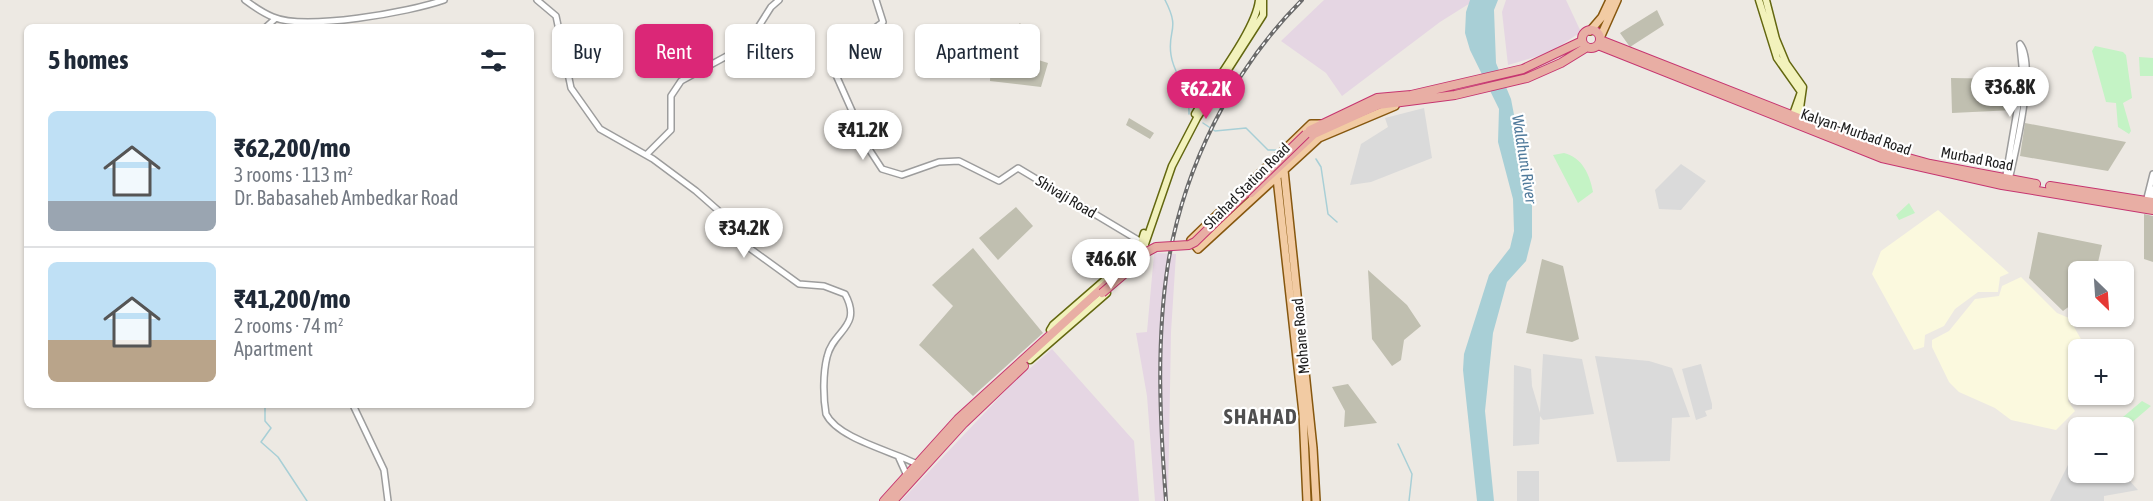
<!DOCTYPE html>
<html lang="en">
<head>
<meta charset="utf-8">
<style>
	:root { --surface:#fff; --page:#f2f2f3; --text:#1f2937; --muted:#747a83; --line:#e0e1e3; --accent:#db2777 }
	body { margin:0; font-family:"Asap Condensed",sans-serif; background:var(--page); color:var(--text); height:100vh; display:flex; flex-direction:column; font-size:22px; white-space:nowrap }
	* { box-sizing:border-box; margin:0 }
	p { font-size:20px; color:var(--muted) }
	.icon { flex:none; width:33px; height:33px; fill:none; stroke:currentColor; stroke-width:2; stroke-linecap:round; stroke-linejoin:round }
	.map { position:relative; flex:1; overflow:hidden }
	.details { position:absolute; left:24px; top:24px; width:510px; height:384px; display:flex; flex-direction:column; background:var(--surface); border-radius:9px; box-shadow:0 2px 4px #0004 }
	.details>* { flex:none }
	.guide { position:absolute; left:552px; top:24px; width:570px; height:54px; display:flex; gap:12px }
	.needle { width:39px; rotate:155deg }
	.controls { position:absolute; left:2068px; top:261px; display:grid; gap:12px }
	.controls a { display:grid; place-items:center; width:66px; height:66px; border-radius:9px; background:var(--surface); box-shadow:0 2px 4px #0004; font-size:30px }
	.price { position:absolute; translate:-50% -51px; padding:0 14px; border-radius:21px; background:#fff; color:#222; font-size:20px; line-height:39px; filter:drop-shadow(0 2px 3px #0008) }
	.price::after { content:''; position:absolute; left:50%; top:36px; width:18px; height:14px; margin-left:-9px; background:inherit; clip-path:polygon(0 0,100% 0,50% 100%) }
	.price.active { background:var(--accent); color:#fff }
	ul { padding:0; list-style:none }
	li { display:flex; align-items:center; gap:18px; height:150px; padding:0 24px }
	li+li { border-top:2px solid var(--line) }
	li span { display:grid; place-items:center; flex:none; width:168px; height:120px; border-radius:9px; color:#555 }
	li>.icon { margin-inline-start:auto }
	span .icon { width:72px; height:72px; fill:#fffc; stroke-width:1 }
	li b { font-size:26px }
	h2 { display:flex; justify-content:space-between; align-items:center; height:72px; padding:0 24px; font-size:26px }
	.chip { padding:0 21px; border-radius:9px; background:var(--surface); box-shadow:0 2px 4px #0004; font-size:21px; line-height:54px }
	.chip.active { background:var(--accent); color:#fff }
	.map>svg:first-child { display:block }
	.residential { fill:#dadada }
	.industrial { fill:#e5d6e3 }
	.education { fill:#fbf9de }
	.construction { fill:#c0bfb0 }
	.park { fill:#c4f3c5 }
	.water { fill:#a8cfd6 }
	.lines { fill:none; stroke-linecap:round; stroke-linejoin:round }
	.stream { stroke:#a8cfd6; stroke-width:1.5 }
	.tertiary-casing { stroke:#9d9d9d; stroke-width:8 }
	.secondary-casing { stroke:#636710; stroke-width:9 }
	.primary-casing { stroke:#86570f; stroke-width:10 }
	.trunk-casing { stroke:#c63570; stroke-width:10 }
	.tertiary { stroke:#fff; stroke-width:5 }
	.secondary { stroke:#f2f2bc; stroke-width:6 }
	.primary { stroke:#f2cba3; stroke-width:7 }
	.trunk { stroke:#e8aea4; stroke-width:8 }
	.rail-casing { stroke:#6a6a6a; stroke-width:4 }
	.rail { stroke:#fff; stroke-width:1.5; stroke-dasharray:4.5; stroke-linecap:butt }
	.trunk-bridge-casing { stroke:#c63570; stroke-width:10; stroke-linecap:butt }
	.trunk-bridge { stroke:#e8aea4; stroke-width:8 }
	.labels { text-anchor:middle; stroke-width:4.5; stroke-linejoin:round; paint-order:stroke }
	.street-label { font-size:15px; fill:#1c1c1c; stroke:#fff }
	.water-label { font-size:16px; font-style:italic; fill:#507a9b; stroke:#fff }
	.district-label { font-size:21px; font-weight:bold; letter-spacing:1.5px; fill:#4f4f4f; stroke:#fff }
</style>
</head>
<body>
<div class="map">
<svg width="2153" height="501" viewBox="0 0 2153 501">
	<rect width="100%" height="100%" fill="#ede9e3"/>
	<path class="residential" d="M666,31L684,39L690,51L696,71L681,80L676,74L680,68L675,54L657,44Z
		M1424,108L1432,158L1371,182L1350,185L1361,144L1388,127L1385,118Z
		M1681,164L1706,181L1681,210L1659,209L1655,190Z
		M1543,354L1582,359L1594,414L1543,420L1540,416L1539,444L1513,446L1514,365L1531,369L1532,386L1540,413Z
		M1595,356L1649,361L1672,368L1690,417L1672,418L1670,461L1617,462Z
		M1701,364L1712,404V409L1705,411L1707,416L1696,420L1682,369Z
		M2075,451L2079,453V472L2115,473L2128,479L2138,490L2104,496V501H2050Z
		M1517,471H1539V501H1517Z"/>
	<path class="industrial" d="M1324,0H1475L1440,22L1342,96L1326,73L1281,41Z
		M1506,0H1566L1581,32L1549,53L1508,65L1502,12Z
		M1158,253L1176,254L1171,332L1168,501H1155L1147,396L1136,333L1147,332L1154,254Z
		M1052,349L1134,441L1139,501H901L1013,383Z"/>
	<path class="education" d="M1938,210L2009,273L2000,277L1998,292H1978L1955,309L1944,326L1925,335L1924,347L1914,350L1872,274L1881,251Z
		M2021,277L2057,313L2069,318L2082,341L2090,349L2079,350V380L2070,390L2068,401L2075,411L2056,430L2011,420L1995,408L1959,392L1949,382L1932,347V340L1949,331L1975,299L1999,296L2002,286Z"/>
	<path class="construction" d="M1657,10L1664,25L1630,47L1620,33Z
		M1020,23L1040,48L1015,44L999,46V42Z
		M1016,53L1048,63L1041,87L990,81L991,58L1013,61Z
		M1951,78L2018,79L2014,110L1952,113Z
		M1129,118L1154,133L1150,139L1126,125Z
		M2025,123L2126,142L2108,171L2020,156Z
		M1016,207L1033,226L998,260L979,238Z
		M2144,214L2153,216V262L2144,259Z
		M2038,232L2102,245L2096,271L2079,272V299L2063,311L2029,278Z
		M973,248L1043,333L973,396L919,345L953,306L932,285Z
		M1542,259L1563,266L1579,339L1572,342L1526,333Z
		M1368,270L1407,305L1421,326L1404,340L1401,360L1392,366L1372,339Z
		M1348,384L1377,423L1344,427L1345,411L1332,387Z"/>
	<path class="park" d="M2095,46L2123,52L2126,55L2132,98L2123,103L2131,131L2129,134L2118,127L2116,103L2106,102L2092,51Z
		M2139,57L2153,58V76H2140Z
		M1564,153C1582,157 1590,175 1593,192L1578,203L1553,155Z
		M1909,203L1915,213L1899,220L1896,215Z
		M2142,401L2151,406L2130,424L2123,417Z"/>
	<path class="water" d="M1470,0H1498L1494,10L1496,63L1511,99L1515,120L1513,133L1532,197V237L1526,261L1507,282L1493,333L1485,411L1494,501H1477L1463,370L1464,354L1489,275L1510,248L1514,231L1513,199L1498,142L1499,109L1470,50L1465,33L1466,12Z"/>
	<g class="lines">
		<path class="stream" d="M1165,0C1181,31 1167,29 1171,55C1174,77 1190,86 1189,114
			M1203,123L1215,131L1246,128L1268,150H1280
			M1316,159L1321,167L1328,214L1337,222
			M265,405V421L271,428L261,442L278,457L307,501
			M1398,444L1412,474L1409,501"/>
		<defs>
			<path id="tertiary" d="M245,0C253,6 263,13 273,17C305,31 410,12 444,0
				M537,0L556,16L571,88L600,129L653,159L696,191L729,220L748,247L799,284L824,286L845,294C863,327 833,330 827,357C823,373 823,397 826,414C838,439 895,452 919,465
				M876,0L883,22L855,43L836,75L869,149L882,169L902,175L939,162L959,161L999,181L1018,168L1143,243
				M266,27L275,19
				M646,155L671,130V96L681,81L747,45L771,7L779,0
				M2009,180C2015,153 2037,65 2020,44
				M2005,181L2023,76L2020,45
				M2146,202L2153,174
				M2150,202L2153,189
				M353,405L384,470L388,501
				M899,458L908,478"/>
			<path id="secondary" d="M1759,0L1777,58L1801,92L1791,120
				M1766,0L1776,39L1786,63L1803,87L1798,122
				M1195,114C1212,85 1256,30 1259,0
				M1145,254V244L1172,166L1197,118L1263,15V0
				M1131,258L1138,253L1144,233
				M1052,334L1050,330L1053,325L1114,272
				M1030,360L1107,293"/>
			<path id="primary" d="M1590,31L1602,17L1610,0
				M1600,38L1617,0
				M1284,170L1313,448L1316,501
				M1277,178L1303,413L1307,501
				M1253,180L1311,124H1321
				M1221,211L1191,240L1198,249L1319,138L1395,106L1397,101"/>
			<path id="trunk" d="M1582 39a9 9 0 1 1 18 0a9 9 0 1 1-18 0Z
				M1600,40L1883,151L1930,164L2036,184
				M1598,45L1882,158L2002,185L2153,210
				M1310,130L1377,98L1411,95L1523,69L1582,41
				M2050,186L2153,202
				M1251,193L1314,134L1378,105L1455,95L1527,78L1561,63L1587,47
				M884,501L958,419L1134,259
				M893,501L964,423L1024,366"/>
		</defs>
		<use href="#tertiary" class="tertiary-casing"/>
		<use href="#secondary" class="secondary-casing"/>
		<use href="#primary" class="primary-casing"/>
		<use href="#trunk" class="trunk-casing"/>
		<use href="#tertiary" class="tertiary"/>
		<use href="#secondary" class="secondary"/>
		<use href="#primary" class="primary"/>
		<use href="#trunk" class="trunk"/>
		<defs>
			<path id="rail" d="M1166,501C1160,424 1156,341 1168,264C1184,167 1232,70 1302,0"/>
		</defs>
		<use href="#rail" class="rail-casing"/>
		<use href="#rail" class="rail"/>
		<defs>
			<path id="trunk-bridge" d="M1134,259L1156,247L1189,245L1195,242L1306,134
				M1102,293L1144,257"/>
		</defs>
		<use href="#trunk-bridge" class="trunk-bridge-casing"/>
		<use href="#trunk-bridge" class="trunk-bridge"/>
	</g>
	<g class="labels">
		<g class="street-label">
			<text transform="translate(1856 132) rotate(19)" y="5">Kalyan-Murbad Road</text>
			<text transform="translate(1977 159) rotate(11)" y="5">Murbad Road</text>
			<text transform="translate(1247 186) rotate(-45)" y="5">Shahad Station Road</text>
			<text transform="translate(1066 197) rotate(31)" y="5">Shivaji Road</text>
			<text transform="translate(1301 336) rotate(-95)" y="5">Mohane Road</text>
		</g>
		<g class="water-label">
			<text transform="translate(1525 159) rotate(81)" y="6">Waldhuni River</text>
		</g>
		<g class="district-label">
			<text x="1261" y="424">SHAHAD</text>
		</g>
	</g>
</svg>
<div class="controls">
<a><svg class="needle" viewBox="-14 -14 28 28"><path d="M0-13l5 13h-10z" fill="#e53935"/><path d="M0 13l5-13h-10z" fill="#747a83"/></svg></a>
<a>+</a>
<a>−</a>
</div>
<b class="price" style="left:2010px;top:118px">₹36.8K</b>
<b class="price active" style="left:1206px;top:120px">₹62.2K</b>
<b class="price" style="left:863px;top:161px">₹41.2K</b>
<b class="price" style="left:744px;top:259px">₹34.2K</b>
<b class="price" style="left:1111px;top:290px">₹46.6K</b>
<div class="guide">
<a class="chip">Buy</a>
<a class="chip active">Rent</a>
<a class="chip">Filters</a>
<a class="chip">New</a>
<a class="chip">Apartment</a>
</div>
<section class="details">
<h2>5 homes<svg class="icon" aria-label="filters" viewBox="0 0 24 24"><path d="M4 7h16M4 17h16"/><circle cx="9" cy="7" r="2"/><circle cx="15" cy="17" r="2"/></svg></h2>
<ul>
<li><span style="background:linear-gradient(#bfe0f5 75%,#9aa5b1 0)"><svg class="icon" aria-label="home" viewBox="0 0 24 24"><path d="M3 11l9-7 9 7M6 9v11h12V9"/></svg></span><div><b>₹62,200/mo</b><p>3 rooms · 113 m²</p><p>Dr. Babasaheb Ambedkar Road</p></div></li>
<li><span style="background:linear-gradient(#bfe0f5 65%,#b9a48a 0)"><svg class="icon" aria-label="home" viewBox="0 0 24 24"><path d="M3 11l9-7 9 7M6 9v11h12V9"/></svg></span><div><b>₹41,200/mo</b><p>2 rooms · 74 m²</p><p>Apartment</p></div></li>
</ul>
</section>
</div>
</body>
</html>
